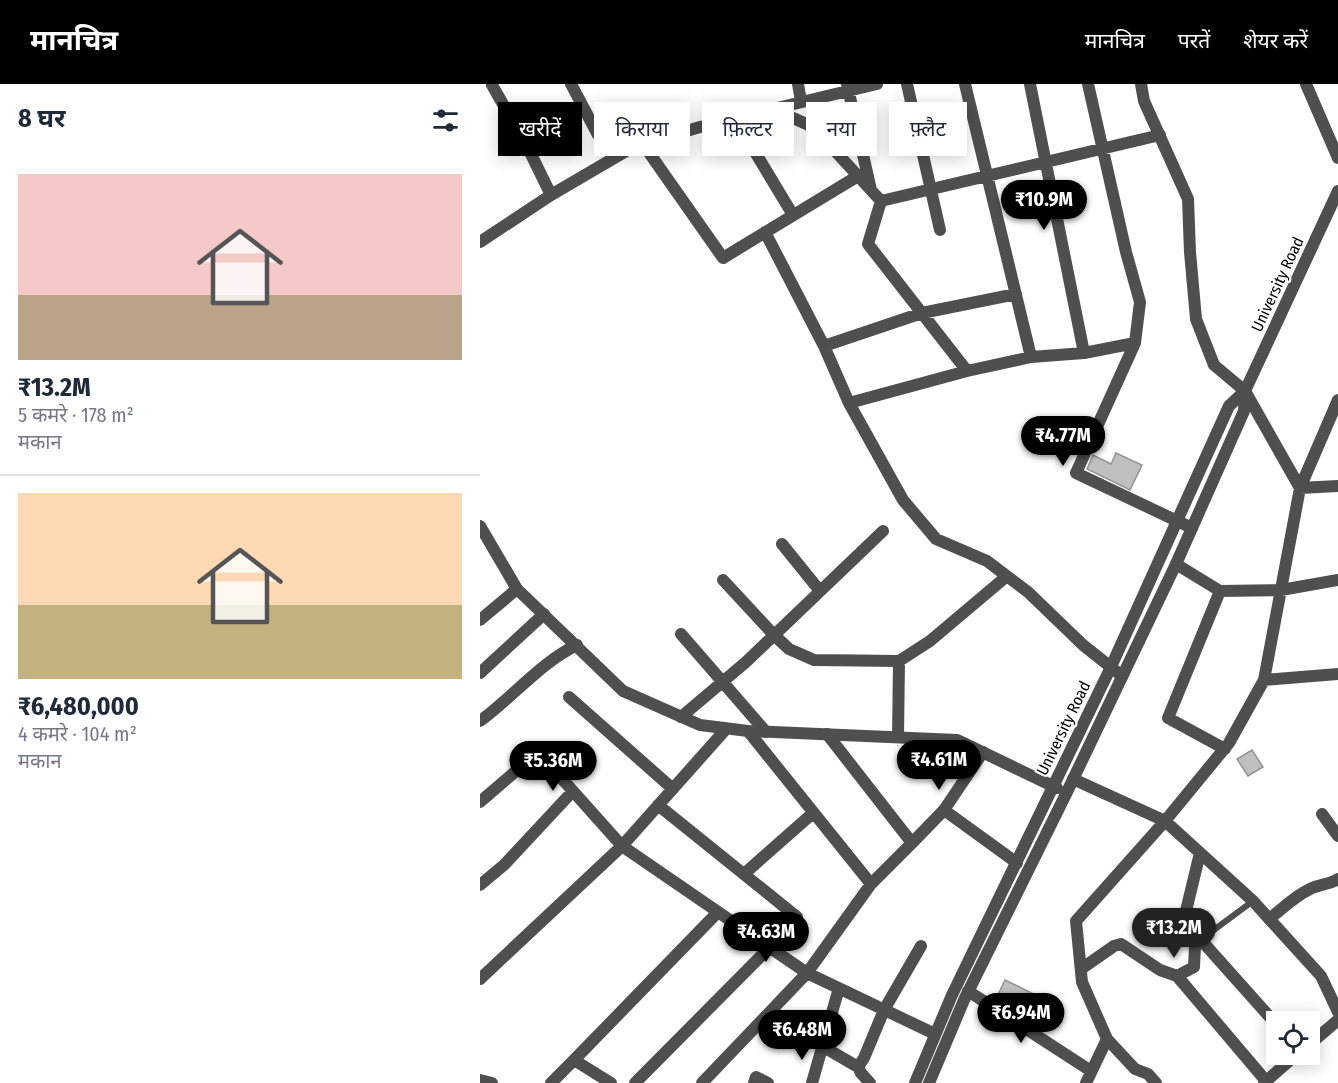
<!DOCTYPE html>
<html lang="hi">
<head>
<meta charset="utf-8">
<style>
	:root { --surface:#fff; --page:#f2f2f3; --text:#1f2937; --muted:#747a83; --line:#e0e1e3; --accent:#000 }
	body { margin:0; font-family:"Fira Sans Condensed","Noto Sans Devanagari",sans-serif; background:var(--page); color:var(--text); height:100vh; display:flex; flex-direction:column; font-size:22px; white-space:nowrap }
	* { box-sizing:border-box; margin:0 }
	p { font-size:20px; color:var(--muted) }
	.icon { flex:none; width:33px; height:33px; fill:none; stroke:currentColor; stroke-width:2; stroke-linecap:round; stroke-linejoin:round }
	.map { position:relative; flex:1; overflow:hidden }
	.panel { display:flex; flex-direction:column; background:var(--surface); width:480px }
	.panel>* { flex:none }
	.guide { position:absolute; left:18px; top:18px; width:570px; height:54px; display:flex; gap:12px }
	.controls { position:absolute; left:786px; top:927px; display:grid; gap:12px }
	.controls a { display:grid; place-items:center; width:54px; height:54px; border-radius:0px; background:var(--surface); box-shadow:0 3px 15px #0003; font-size:30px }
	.price { position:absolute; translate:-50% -51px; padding:0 14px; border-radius:21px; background:var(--accent); color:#fff; font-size:20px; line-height:39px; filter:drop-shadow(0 2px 3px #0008) }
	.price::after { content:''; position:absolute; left:50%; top:36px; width:18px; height:14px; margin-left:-9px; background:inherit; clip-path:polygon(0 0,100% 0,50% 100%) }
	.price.on { background:#222; color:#fff }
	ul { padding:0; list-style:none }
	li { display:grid; align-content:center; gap:12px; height:318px; padding:0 18px }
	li+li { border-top:2px solid var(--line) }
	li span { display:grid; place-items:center; height:186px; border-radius:0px; color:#555 }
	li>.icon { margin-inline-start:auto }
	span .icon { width:108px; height:108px; fill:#fffc; stroke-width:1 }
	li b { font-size:26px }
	h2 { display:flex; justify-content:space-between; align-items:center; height:72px; padding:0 18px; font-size:26px }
	.chip { padding:0 21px; border-radius:0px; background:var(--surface); box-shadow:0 3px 15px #0003; font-size:21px; line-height:54px }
	.chip.on { background:var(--accent); color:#fff }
	header { display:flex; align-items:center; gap:36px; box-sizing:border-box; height:84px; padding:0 30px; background:var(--accent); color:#fff }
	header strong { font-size:28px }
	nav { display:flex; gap:33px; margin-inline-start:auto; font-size:21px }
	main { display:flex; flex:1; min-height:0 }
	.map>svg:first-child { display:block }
	.building { fill:#bfbfbf; stroke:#939393; stroke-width:1.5 }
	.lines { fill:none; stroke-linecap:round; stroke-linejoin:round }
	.service { stroke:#4f4f4f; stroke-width:6 }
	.minor { stroke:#4f4f4f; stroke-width:12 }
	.tertiary { stroke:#4f4f4f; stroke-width:12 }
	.labels { text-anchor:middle; stroke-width:4.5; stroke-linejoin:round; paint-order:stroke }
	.street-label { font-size:16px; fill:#000; stroke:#fff }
</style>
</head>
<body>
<header>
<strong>मानचित्र</strong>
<nav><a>मानचित्र</a><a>परतें</a><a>शेयर करें</a></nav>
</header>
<main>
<section class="panel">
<h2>8 घर<svg class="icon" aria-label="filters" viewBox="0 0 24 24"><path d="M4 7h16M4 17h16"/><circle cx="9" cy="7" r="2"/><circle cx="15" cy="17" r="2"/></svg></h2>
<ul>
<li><span style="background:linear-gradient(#f6c9c9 65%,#b9a48a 0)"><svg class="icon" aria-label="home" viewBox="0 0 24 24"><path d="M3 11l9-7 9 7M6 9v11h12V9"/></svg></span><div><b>₹13.2M</b><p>5 कमरे · 178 m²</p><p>मकान</p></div></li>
<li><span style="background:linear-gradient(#ffd9b3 60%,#c2b280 0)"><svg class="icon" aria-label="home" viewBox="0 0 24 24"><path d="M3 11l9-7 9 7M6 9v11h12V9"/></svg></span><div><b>₹6,480,000</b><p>4 कमरे · 104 m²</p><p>मकान</p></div></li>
</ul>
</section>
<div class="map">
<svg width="858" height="999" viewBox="0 0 858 999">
	<rect width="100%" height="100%" fill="#fff"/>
	<path class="building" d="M636,369L662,381L650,406L607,385L613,371L631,380Z
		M772,666L783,683L768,692L757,675Z
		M525,896L572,919L561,942L516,915Z"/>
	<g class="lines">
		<path class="service" d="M727,851L773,817"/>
		<path class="minor" d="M91,0L118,51
			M318,0L321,17
			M367,0L391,106
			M427,0L460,146
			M550,0L604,269L551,273
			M608,0L646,168L660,218L655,259
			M826,0L858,74
			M12,1L47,62L71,111
			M293,25L333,43L401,117L680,51
			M257,38L313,131
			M163,60L243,174L378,92
			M401,117L388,160L487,287L551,273L485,0
			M285,148L344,262L369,319L487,287
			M0,158L71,111L153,63L220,43L283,34L293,25L397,0
			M344,262L442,229L536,210
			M604,269L655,259L596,389L712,444
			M765,307L820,404L784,596L749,659L685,737L773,817L841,892L858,928
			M858,316L820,404L858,402
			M369,319L423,416L456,455L507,477L548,508L603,561L642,592
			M302,460L340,507
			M696,480L740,507L801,506L858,496
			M243,496L294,551L309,565L334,576L419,577L450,557L527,492
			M740,507L688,634L745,665
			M0,536L37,505
			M201,550L286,648
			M0,589L64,530
			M784,596L858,590
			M89,613L193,705
			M201,633L266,578L403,447
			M0,637C32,614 61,578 97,561
			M268,647L391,800L432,759L347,650
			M418,653L419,577
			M593,695L685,737L596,837L602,898L627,955L606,999
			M0,718L58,668L142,762L327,889L455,950
			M464,726L537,779
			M842,730L858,752
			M432,759L464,726L503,668
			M264,790L333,729
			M0,801L24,781L93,707
			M789,835C802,825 815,812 830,805C839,800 849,801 858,795
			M713,847L796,940
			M601,885L634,862L641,860L680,886L697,892L714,883L715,862L705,831L720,769
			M697,892L786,997
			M0,895L142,762L246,645
			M488,907L611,987
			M627,955L655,985L668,990L676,999
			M830,960L858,936
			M342,962L378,983L381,989L390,999
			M378,983L384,974L404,926L441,862
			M0,996L12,999
			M71,999L94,976
			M131,999L94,976L238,828
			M155,999L290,863L317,833L178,721
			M222,999L327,889L391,800
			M274,999L276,993L288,999
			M332,999L359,904
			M784,999L817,970"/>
		<path class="tertiary" d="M661,0L664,17L708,115L710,168L716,235L734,281L765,307
			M0,442L37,505L143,607L220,641L268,647L477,656L577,704
			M435,999L472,911L630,585L749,322L765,307
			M449,999L484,916L587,708L696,480L764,327L765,307L858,107"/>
	</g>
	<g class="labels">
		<g class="street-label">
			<text transform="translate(797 200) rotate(-65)" y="6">University Road</text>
			<text transform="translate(583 644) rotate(-64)" y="6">University Road</text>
		</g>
	</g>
</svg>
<div class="controls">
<a><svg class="icon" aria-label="locate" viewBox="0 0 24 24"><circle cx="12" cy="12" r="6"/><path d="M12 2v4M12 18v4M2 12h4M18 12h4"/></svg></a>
</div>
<b class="price" style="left:564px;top:147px">₹10.9M</b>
<b class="price" style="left:583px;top:383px">₹4.77M</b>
<b class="price" style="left:459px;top:707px">₹4.61M</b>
<b class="price" style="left:73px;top:708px">₹5.36M</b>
<b class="price on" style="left:694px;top:875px">₹13.2M</b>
<b class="price" style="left:286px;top:879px">₹4.63M</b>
<b class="price" style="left:541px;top:960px">₹6.94M</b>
<b class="price" style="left:322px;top:977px">₹6.48M</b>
<div class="guide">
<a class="chip on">खरीदें</a>
<a class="chip">किराया</a>
<a class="chip">फ़िल्टर</a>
<a class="chip">नया</a>
<a class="chip">फ़्लैट</a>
</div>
</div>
</main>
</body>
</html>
